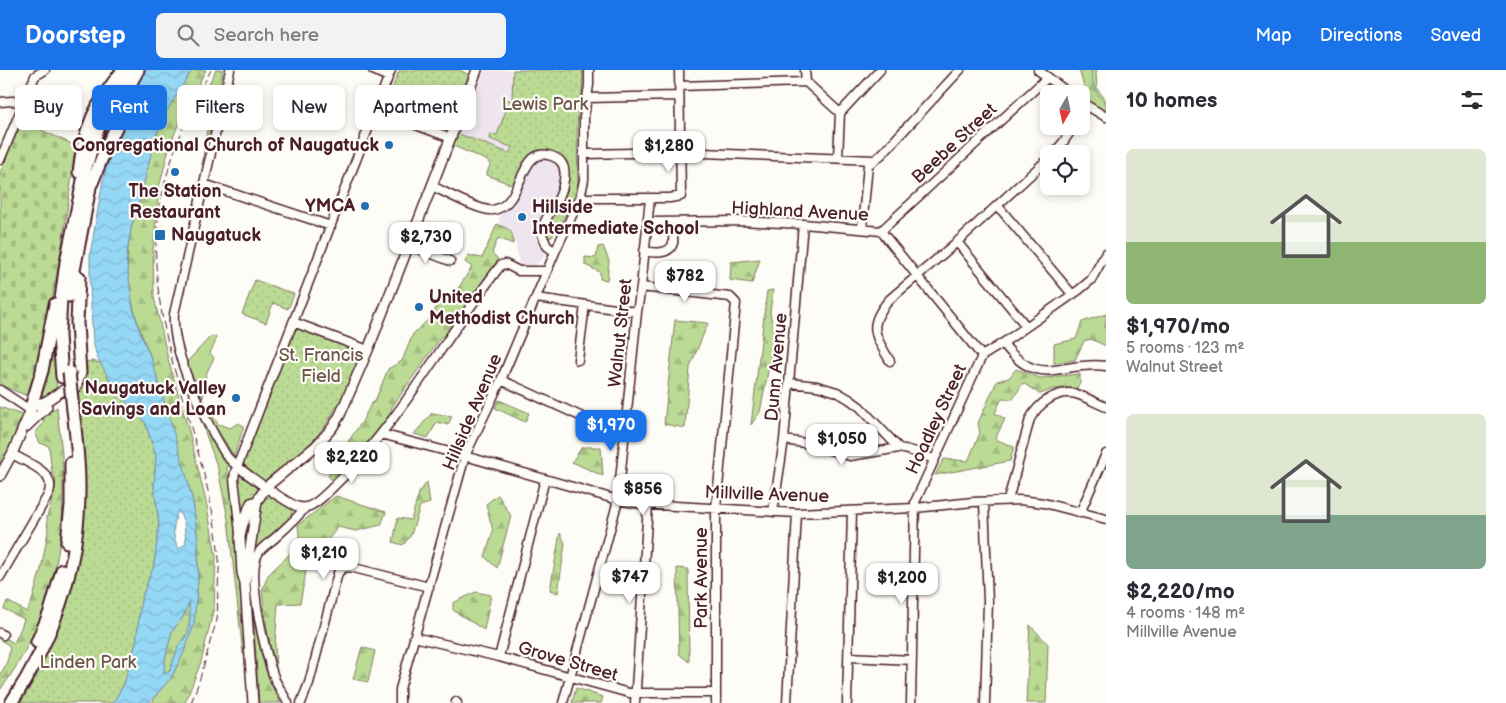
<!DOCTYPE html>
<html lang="en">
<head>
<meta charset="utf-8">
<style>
	:root { --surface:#fff; --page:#f2f2f3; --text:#2b2b33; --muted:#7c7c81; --accent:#1a73e8 }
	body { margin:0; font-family:"Balsamiq Sans",sans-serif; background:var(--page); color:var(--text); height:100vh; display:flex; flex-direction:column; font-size:19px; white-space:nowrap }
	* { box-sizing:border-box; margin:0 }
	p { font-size:16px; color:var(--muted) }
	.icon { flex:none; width:28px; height:28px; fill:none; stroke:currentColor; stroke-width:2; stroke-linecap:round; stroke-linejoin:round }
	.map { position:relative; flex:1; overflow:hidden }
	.panel { display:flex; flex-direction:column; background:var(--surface); width:400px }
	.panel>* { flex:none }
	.hud { position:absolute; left:15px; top:15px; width:475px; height:45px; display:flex; gap:10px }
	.needle { width:32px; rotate:189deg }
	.buttons { position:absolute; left:1040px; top:15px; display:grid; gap:10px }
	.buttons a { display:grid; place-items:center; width:50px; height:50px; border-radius:8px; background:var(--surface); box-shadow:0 2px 8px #0003; font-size:25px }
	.price { position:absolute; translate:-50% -42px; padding:0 11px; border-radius:10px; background:#fff; color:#222; font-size:16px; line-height:32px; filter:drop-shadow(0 1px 2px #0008) }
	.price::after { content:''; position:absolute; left:50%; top:30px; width:15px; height:11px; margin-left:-8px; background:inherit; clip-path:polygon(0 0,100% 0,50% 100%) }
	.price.current { background:var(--accent); color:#fff }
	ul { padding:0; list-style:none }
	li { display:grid; align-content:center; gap:10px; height:265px; padding:0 20px }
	li span { display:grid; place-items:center; height:155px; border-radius:8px; color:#555 }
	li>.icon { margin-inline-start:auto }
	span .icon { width:90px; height:90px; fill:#fffc; stroke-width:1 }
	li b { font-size:21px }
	h2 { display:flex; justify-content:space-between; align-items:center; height:60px; padding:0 20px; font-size:21px }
	.tag { padding:0 18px; border-radius:8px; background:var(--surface); box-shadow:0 2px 8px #0003; font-size:18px; line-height:45px }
	.tag.current { background:var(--accent); color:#fff }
	header { display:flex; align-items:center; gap:30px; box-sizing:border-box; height:70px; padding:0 25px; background:var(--accent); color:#fff }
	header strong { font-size:24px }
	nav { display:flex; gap:28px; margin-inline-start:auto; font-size:18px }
	.search { width:350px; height:45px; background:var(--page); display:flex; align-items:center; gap:12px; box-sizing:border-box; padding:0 18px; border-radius:8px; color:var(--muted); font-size:19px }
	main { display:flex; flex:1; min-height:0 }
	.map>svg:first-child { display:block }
	.built { fill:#efe5ef }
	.green { fill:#bbdb94; stroke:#827d60 }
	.forest { fill:url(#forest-firs); stroke:#827d60 }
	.cemetery { fill:url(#cemetery-stones); stroke:#827d60 }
	.park { fill:url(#park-dots); stroke:#827d60 }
	.water { fill:url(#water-waves); stroke:#768ea5; fill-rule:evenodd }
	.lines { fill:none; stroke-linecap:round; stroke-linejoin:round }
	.stream { stroke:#768ea5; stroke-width:1 }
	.minor-casing { stroke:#4a1f2b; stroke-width:11 }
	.major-casing { stroke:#4a1f2b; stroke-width:12 }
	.highway-casing { stroke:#4a1f2b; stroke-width:15 }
	.minor { stroke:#fdfcf7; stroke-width:8 }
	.major { stroke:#fdfcf7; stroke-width:9 }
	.highway { stroke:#fdfcf7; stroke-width:11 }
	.rail { stroke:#4a1f2b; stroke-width:1; stroke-dasharray:8 4; stroke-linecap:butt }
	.highway-bridge-casing { stroke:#4a1f2b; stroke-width:15; stroke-linecap:butt }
	.highway-bridge { stroke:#fdfcf7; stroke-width:11 }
	.poi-dot { fill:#1f6fb2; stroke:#fdfcf7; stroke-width:2 }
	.labels { text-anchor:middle; stroke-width:4.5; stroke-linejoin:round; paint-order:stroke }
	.park-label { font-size:18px; fill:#6c574a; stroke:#fdfcf7 }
	.street-label { font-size:18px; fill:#4a1f2b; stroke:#fdfcf7 }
	.poi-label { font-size:18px; font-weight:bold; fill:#4a1f2b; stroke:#fdfcf7; text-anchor:end }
</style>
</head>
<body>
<header>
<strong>Doorstep</strong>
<div class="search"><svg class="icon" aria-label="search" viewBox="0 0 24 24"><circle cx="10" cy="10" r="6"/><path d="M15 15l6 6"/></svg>Search here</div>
<nav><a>Map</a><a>Directions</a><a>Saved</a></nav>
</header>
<main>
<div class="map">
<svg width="1106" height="633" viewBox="0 0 1106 633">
	<defs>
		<pattern id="forest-firs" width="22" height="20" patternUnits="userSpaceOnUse" patternTransform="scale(1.25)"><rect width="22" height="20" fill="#bbdb94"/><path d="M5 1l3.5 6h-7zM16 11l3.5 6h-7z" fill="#a2bc80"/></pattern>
		<pattern id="cemetery-stones" width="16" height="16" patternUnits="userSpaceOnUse" patternTransform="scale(1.25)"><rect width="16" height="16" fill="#bbdb94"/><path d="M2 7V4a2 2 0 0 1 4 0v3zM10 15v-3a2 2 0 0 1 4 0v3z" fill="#a2bc80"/></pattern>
		<pattern id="park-dots" width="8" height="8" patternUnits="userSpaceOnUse" patternTransform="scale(1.25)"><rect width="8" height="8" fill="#bbdb94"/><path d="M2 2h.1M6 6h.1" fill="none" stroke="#a2bc80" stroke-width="1.8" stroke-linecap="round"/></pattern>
		<pattern id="water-waves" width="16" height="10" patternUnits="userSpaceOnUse" patternTransform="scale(1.25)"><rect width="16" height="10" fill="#94d8f6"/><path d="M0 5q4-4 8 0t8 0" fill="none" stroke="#81b9d3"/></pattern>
	</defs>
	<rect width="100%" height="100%" fill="#fdfcf7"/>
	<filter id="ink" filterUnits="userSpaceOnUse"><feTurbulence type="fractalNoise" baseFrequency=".02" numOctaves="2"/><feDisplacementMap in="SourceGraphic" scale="10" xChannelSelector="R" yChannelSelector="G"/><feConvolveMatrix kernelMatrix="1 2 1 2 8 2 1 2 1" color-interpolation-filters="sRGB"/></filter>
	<g filter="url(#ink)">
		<path class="built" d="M484,0H513L512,34L516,66L509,83L459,63Z
			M546,89L552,90L558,94L561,103L557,123L539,165L545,180V186L536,195L525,198L520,197L514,166L509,159L499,153L500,142L507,140L514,132L534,94L537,91Z"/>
		<path class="green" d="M216,266L215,273L210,283L214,288L206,304L203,328L186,293L210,267Z
			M53,267L57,322L39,332V322Z
			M206,342L212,345L218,354L230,358L238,353L244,356L234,386Z"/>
		<path class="forest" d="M192,0H206L183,42L169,78L159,118L153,180L154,227L168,289L189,361L207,436L216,486L214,538L201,592L185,633H152L162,615L171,608L183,584L194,554L198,510V471L193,432L151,288C133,246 120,200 132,155C134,146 138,138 140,130C146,101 152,73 164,46C171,30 183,15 192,0Z
			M216,0H223L202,95L210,38L199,33Z
			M1079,0H1097L1096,3L1097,19L1106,30V42L1089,32Z
			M497,154C509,159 514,160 513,174L498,168L492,183L498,189L492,201L450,262L441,267L392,337L390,348L333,411L328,406L348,382L345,376L362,352L371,334L375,331L388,299L402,291L413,264L431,247L438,234L454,225L472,197L465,192L468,185L482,188Z
			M603,176L609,191L607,210L600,209V202L585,195V187L596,188L598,177Z
			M760,189L752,213L730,210L731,192Z
			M773,220L770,242L774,264L771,286L760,342L751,355L767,221Z
			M1106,244V276L1091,269L1084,271L1075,290L1054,293V274L1076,269L1082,252Z
			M675,250L708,253L690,297L685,358L664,354Z
			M1016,299L1040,308L1080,304V313L1077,318L1054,319L1040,324L1023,313L1013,329L1002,328L995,343L1005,349L995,369L1014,377L1010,391L935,405L944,389L968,391L980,363L978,353L997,311L1009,308Z
			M499,330L529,343L525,352L495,338Z
			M57,337C59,360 63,384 63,406C63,432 63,458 58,483C50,531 30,581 0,620V604C6,597 11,583 9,575L0,570V565L14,573L21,558L24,549L4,539L7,531L27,542L32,531L41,499L48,462L47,447L55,420L56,409L52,403L49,376L40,373L35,363L43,354L44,346Z
			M197,339L228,392L227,400L232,421L247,585L243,584L228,449L218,399Z
			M432,343L452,346L448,355L437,352L428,368L414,364Z
			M582,377H601L603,406L572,392Z
			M427,412L430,433L420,436L411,465L403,475L393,472L398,448L411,450L419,423Z
			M498,425L511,446L497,498L485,487L493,461L486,434Z
			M336,426L386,442L381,455L356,461L338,457L320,480L306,501L300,533L278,534L275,576L276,599L268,566L262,521L268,505L300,474L298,455Z
			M560,463L565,473L558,523L550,520Z
			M677,498L688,499L689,592L679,584Z
			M476,522L491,525L484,560L453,540V533Z
			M189,531L190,548L188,564L178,577L170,601L164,605L165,589L172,561L183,547Z
			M253,544C259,574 264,607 281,633H259Z
			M1030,555L1048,574L1046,633H1026Z
			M362,577L375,581L368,612L353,609Z
			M576,618L603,627L601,633H572Z"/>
		<path class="cemetery" d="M22,51L76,76C65,160 52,245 30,327L0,315V103Z
			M0,337L22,345L9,381L0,397Z"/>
		<path class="park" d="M401,0H460L469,5L448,58H444L386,35L399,1Z
			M513,0H583L582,23L578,42L577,60L578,115C573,134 562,151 552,167L546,168L543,160L560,132L566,93L541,82L515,116L487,105V103L490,95L488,91L449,74L454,62L509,83L513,76L511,77L490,69L491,64L497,65L506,40L502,38L503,36L502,35L504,29L512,31Z
			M255,210L294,224L288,239L273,233L266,253L242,244Z
			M293,251L368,280L343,337L337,335C321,368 293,391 265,414L249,403L242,390Z
			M91,291L101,293L116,321L145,352L156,386L154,416L159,454L154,495L141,530L136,573L124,614L113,633H21L36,607L54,568L63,545L71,518L78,488L82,382L77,326L84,308V293Z
			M237,400L259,417L245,441L240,454Z
			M270,427L292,440C292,454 268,466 259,476C254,482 253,488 250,495L260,437L266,428Z"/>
		<path class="water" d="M143,0H192L165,44L154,71L139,134L132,154L126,188L133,238L141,265L151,288L184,397L193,432L198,471V510L194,554L183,584L171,608L149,633H113L124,614L136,573L141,530L154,495L159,454L154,416L156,386L145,352L116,321L97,287L93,272L90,217V185L103,110L110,85L111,59ZM178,440L184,452L186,473L179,479C171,465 173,455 178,440ZM189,532L190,548L188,563L178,577L170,601L164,604L165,589L172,561L183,547Z"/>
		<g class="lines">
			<path class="stream" d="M1091,0C1092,12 1095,26 1106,32"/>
			<defs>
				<path id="minor" d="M230,0L174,244C171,283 205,351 226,385C233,396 283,430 296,436C300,437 303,438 307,437C317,434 327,423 334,416C401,352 444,268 501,195L505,194L519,201H547
					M373,0L388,7
					M805,0L806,12
					M1038,0L1070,24
					M35,6L45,0
					M679,16L806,12L840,43
					M587,28L679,26
					M0,32L12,31L24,33
					M1081,32L1106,47
					M376,40L451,68
					M1081,44L1087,36
					M585,84L679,82L874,90
					M1053,84L1062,74L1074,56
					M838,88L840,43L880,0
					M0,90L35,6
					M204,114L331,156
					M580,128H670L681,126L679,0
					M997,135L1072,224
					M648,151L652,152L740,151L803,154L881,161L982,286
					M862,158L868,95L881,85L960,0
					M881,161L1048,7
					M957,172L1026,256
					M409,175L450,191
					M644,181C653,183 670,185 673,173C674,167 672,159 672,153
					M555,182L580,128L584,110V47L589,15V0
					M641,217L730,227L736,233L716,438V633
					M536,228L637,242
					M293,252L368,280
					M1003,273C1038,321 1062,290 1106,296
					M578,290L585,235
					M890,291C874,264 867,255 890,229L957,172L1049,88
					M501,310L624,366
					M790,313L817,316L837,322L849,329L860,337L899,378L916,382L933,389
					M0,320L30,340
					M381,364L465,386L618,430L641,434L797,443L915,438L973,432L1020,430L1044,433L1106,449
					M784,370L811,374L850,386L899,378
					M1008,430L1030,349C1038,334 1057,319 1076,324C1086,327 1096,333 1106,337
					M984,432L988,531L985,633
					M773,442L784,370L803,154
					M1080,443L1106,384
					M240,463L234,409L235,402L391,0
					M0,507L47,427C60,403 29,394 12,384
					M0,563L3,565
					M414,567L499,587L629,623H716
					M499,587L545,409
					M849,587L912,590
					M456,632L457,633
					M288,633C284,625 279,618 275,610C266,586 245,503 259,482C263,476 271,472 276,467C287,457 297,448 306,437
					M301,633L309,613L338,503L343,498L350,497L429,517
					M400,633V619L465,386L501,310L555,182L547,176L541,162C545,143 562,133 564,110C565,104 565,97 561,92C558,88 552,86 548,85C518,79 524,135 493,140C481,142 445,122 432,116
					M563,633L618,430L637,242L641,217L650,128
					M635,633L648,435
					M787,633L797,443
					M847,633L852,441
					M911,633L915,432L982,286L1003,273L1079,220L1091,210L1106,183"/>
				<path id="major" d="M26,357L47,337
					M0,406L12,384L32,337C37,334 43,333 48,330C57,325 64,317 75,317
					M245,513L242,503L240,467L242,457L249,438L251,433L257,431L266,417L316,376L332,358L340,345L368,280L477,0
					M253,633L245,513L257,431"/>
				<path id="highway" d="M116,40L138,0
					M79,102C84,58 95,34 123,0
					M92,113L107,75L129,33
					M69,226L92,107
					M62,307L59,266L61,229L66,192L85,101L94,70L100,55L129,0
					M75,317L80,303L77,253L79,207
					M30,340L42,301L55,234
					M67,472L71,435V393
					M37,572L50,542L62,500
					M11,633C54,568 80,494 79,415C79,390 76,365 73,340"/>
			</defs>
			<use href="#minor" class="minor-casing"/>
			<use href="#major" class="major-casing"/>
			<use href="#highway" class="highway-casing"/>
			<use href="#minor" class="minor"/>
			<use href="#major" class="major"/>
			<use href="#highway" class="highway"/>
			<path class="rail" d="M191,633C199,613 205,593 210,572C212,565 215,557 217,550C218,540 217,530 218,520C218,510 220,499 219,489C211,388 161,295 156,194C153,124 179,60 211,0"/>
			<defs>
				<path id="highway-bridge" d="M69,302L73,340"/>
			</defs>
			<use href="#highway-bridge" class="highway-bridge-casing"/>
			<use href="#highway-bridge" class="highway-bridge"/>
		</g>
	</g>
	<g class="poi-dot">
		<circle cx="389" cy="75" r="5"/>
		<circle cx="175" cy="102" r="5"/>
		<circle cx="365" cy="136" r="5"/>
		<circle cx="522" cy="147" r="5"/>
		<rect x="154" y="159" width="12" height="12" rx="2.5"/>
		<circle cx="419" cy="237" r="5"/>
		<circle cx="236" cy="328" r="5"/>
	</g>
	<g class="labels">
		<g class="park-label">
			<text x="545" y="40">Lewis Park</text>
			<text x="321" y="291">St. Francis<tspan x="321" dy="21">Field</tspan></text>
			<text x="88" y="598">Linden Park</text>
		</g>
		<g class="street-label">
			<text transform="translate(954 73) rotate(-43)" y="6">Beebe Street</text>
			<text transform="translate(800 141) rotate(3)" y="6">Highland Avenue</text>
			<text transform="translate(620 263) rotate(-84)" y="6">Walnut Street</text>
			<text transform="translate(776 297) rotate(-85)" y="6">Dunn Avenue</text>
			<text transform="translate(472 342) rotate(-67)" y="6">Hillside Avenue</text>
			<text transform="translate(936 349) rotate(-65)" y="6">Hoadley Street</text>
			<text transform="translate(767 424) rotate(2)" y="6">Millville Avenue</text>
			<text transform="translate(701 508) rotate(-90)" y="6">Park Avenue</text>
			<text transform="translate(568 591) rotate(16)" y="6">Grove Street</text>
		</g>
		<g class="poi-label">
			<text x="379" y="81">Congregational Church of Naugatuck</text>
			<text x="175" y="127" text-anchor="middle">The Station<tspan x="175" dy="21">Restaurant</tspan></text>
			<text x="355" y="142">YMCA</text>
			<text x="532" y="143" text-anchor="start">Hillside<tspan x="532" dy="21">Intermediate School</tspan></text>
			<text x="171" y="171" text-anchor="start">Naugatuck</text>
			<text x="429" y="233" text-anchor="start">United<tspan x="429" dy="21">Methodist Church</tspan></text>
			<text x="226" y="324">Naugatuck Valley<tspan x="226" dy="21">Savings and Loan</tspan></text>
		</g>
	</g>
</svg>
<div class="buttons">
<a><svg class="needle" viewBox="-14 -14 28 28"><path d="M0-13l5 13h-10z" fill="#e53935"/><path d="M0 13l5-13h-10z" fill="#7c7c81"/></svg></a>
<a><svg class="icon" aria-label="locate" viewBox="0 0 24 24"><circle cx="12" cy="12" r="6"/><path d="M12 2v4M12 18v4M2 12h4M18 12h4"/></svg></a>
</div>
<b class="price" style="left:669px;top:103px">$1,280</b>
<b class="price" style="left:426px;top:194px">$2,730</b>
<b class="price" style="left:685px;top:233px">$782</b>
<b class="price current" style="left:611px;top:382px">$1,970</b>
<b class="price" style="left:842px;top:396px">$1,050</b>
<b class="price" style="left:352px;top:414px">$2,220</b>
<b class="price" style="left:643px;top:446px">$856</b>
<b class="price" style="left:324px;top:510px">$1,210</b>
<b class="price" style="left:630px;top:534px">$747</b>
<b class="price" style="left:902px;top:535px">$1,200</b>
<div class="hud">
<a class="tag">Buy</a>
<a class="tag current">Rent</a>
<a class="tag">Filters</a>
<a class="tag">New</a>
<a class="tag">Apartment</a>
</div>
</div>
<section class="panel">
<h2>10 homes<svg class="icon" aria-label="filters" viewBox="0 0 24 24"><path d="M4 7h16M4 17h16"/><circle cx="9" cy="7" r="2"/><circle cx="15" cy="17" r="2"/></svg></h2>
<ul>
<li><span style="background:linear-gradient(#dfe7d0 60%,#8fb573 0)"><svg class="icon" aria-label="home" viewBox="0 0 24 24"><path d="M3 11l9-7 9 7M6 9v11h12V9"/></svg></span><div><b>$1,970/mo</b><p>5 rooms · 123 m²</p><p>Walnut Street</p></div></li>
<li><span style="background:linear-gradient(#dfe7d0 65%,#7fa58c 0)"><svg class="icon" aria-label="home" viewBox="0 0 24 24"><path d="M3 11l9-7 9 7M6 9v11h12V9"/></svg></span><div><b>$2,220/mo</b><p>4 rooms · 148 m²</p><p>Millville Avenue</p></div></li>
</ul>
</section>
</main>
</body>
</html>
